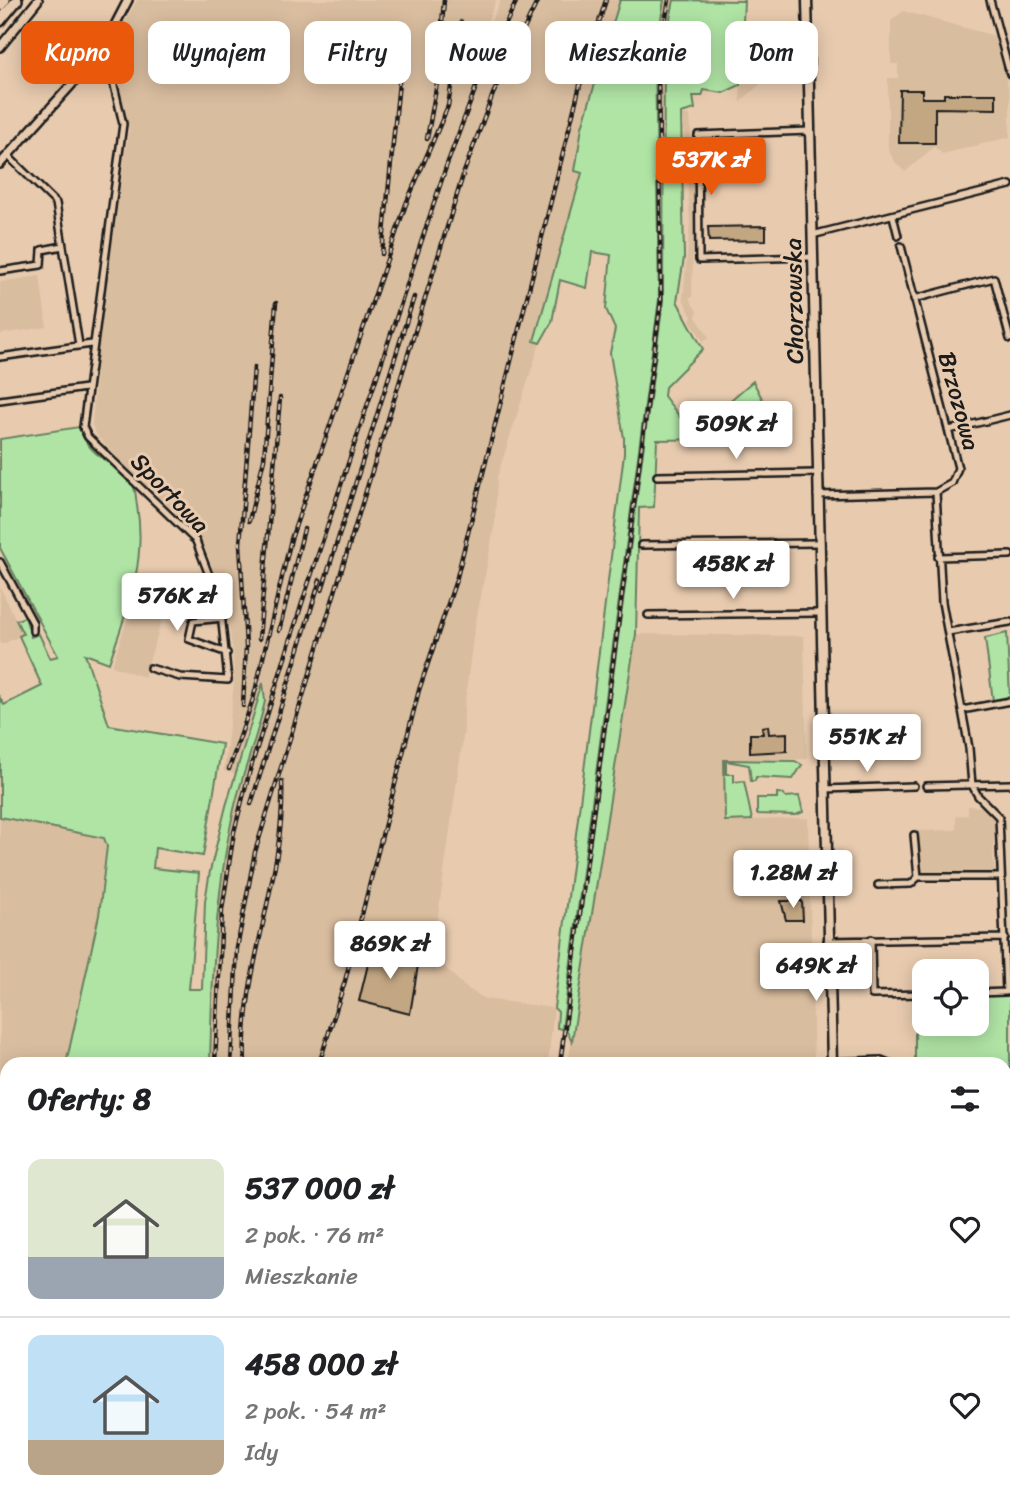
<!DOCTYPE html>
<html lang="pl">
<head>
<meta charset="utf-8">
<style>
	:root { --surface:#fff; --page:#f2f2f2; --text:#202124; --muted:#757577; --line:#e0e0e0; --accent:#ea580c }
	body { margin:0; font-family:Sriracha,sans-serif; background:var(--page); color:var(--text); height:100vh; display:flex; flex-direction:column; font-size:26px; white-space:nowrap }
	* { box-sizing:border-box; margin:0 }
	p { font-size:23px; color:var(--muted) }
	.icon { flex:none; width:38px; height:38px; fill:none; stroke:currentColor; stroke-width:2; stroke-linecap:round; stroke-linejoin:round }
	.map { position:relative; flex:1; overflow:hidden }
	.drawer { position:absolute; left:0px; top:1057px; width:1012px; height:450px; display:flex; flex-direction:column; background:var(--surface); border-radius:21px 21px 0 0; box-shadow:0 4px 18px #0003 }
	.drawer>* { flex:none }
	.guide { position:absolute; left:21px; top:21px; width:970px; height:63px; display:flex; gap:14px }
	.tools { position:absolute; left:912px; top:959px; display:grid; gap:14px }
	.tools a { display:grid; place-items:center; width:77px; height:77px; border-radius:14px; background:var(--surface); box-shadow:0 4px 18px #0003; font-size:35px }
	.price { position:absolute; translate:-50% -60px; padding:0 16px; border-radius:7px; background:#fff; color:#222; font-size:23px; line-height:46px; filter:drop-shadow(0 2px 4px #0008) }
	.price::after { content:''; position:absolute; left:50%; top:42px; width:21px; height:16px; margin-left:-10px; background:inherit; clip-path:polygon(0 0,100% 0,50% 100%) }
	.price.active { background:var(--accent); color:#fff }
	ul { padding:0; list-style:none }
	li { display:flex; align-items:center; gap:21px; height:175px; padding:0 28px }
	li+li { border-top:2px solid var(--line) }
	li span { display:grid; place-items:center; flex:none; width:196px; height:140px; border-radius:14px; color:#555 }
	li>.icon { margin-inline-start:auto }
	span .icon { width:84px; height:84px; fill:#fffc; stroke-width:1 }
	li b { font-size:30px }
	h2 { display:flex; justify-content:space-between; align-items:center; height:84px; padding:0 28px; font-size:30px }
	.tag { padding:0 24px; border-radius:14px; background:var(--surface); box-shadow:0 4px 18px #0003; font-size:24px; line-height:63px }
	.tag.active { background:var(--accent); color:#fff }
	.map>svg:first-child { display:block }
	.built { fill:#d9bd9f }
	.green { fill:#b0e4a5; stroke:#668060; stroke-width:2 }
	.lines { fill:none; stroke-linecap:round; stroke-linejoin:round }
	.stream { stroke:#5d8e92; stroke-width:2 }
	.river { stroke:#89dae1; stroke-width:12 }
	.building { fill:#c3a783; stroke:#1c1c1c; stroke-width:2 }
	.minor-casing { stroke:#1c1c1c; stroke-width:10 }
	.tertiary-casing { stroke:#1c1c1c; stroke-width:12 }
	.secondary-casing { stroke:#1c1c1c; stroke-width:13 }
	.primary-casing { stroke:#1c1c1c; stroke-width:14 }
	.motorway-casing { stroke:#1c1c1c; stroke-width:16 }
	.minor { stroke:#e8cbaf; stroke-width:5 }
	.tertiary { stroke:#e8cbaf; stroke-width:7 }
	.secondary { stroke:#e8cbaf; stroke-width:8 }
	.primary { stroke:#e8cbaf; stroke-width:9 }
	.motorway { stroke:#e8cbaf; stroke-width:10 }
	.rail-casing { stroke:#1c1c1c; stroke-width:4.5 }
	.rail { stroke:#e8cbaf; stroke-width:2; stroke-dasharray:5; stroke-linecap:butt }
	.labels { text-anchor:middle; stroke-width:6; stroke-linejoin:round; paint-order:stroke }
	.street-label { font-size:24px; fill:#1c1c1c; stroke:#e8cbaf }
</style>
</head>
<body>
<div class="map">
<svg width="1010" height="1506" viewBox="0 0 1010 1506">
	<rect width="100%" height="100%" fill="#e8cbaf"/>
	<filter id="ink" filterUnits="userSpaceOnUse"><feTurbulence type="fractalNoise" baseFrequency=".0143" numOctaves="2"/><feDisplacementMap in="SourceGraphic" scale="14" xChannelSelector="R" yChannelSelector="G"/><feConvolveMatrix kernelMatrix="1 2 1 2 8 2 1 2 1" color-interpolation-filters="sRGB"/></filter>
	<g filter="url(#ink)">
		<path class="built" d="M137,0H496L470,66L501,0H620L582,127L575,170L582,172L534,340L540,343L497,477L495,523L473,637L464,709V730L433,951L436,958L465,987L485,999L554,1008L548,1064H210L215,932L220,882L233,812L265,701L261,686L235,774L224,771L234,683L233,653L225,603L207,553L199,536L125,466L97,436L92,425L99,330L129,129L112,54L114,43Z
			M664,0H674L664,47L663,301L562,1064H557L659,299L655,58Z
			M903,11L995,36L1010,94V137L943,154L934,147L905,172L895,162L888,149V78H898V64H891V21Z
			M791,27L792,64L782,65L740,102L742,30Z
			M683,114L690,115L695,193L697,239L693,256L692,297L689,298L697,311L696,317L709,337L703,341L690,320L692,317L683,299L690,224Z
			M40,276L47,327L0,334V282Z
			M0,587L23,634L3,644H0Z
			M131,607L163,617L144,677L112,666Z
			M636,634L804,636L807,759L724,760L725,821L808,818L814,1064H568Z
			M968,806L984,807L995,816L993,862L996,873L929,876L919,874L916,831L956,830V816L968,815Z
			M0,817L104,838L107,846L99,915L66,1064H7V1149L0,1186Z
			M155,1500H234L233,1506H153Z
			M457,1500H630L634,1506H450Z
			M702,1500H822V1506H706Z"/>
		<path class="green" d="M620,0H664L655,58L659,299L562,1029L557,1028L558,1012L554,1008L624,454V438L610,353L615,329L606,309L611,255L592,252L587,288L560,280L552,322L540,343L534,341L582,173L575,171L582,127Z
			M674,0L744,1L740,85L723,93L704,90L702,96H693L695,109L681,113L684,258L677,301L703,349L665,387L664,396L692,433L753,381L767,408L774,438L657,440L654,507L639,508L636,634L572,1041L566,1029L663,301L664,47Z
			M79,427C88,459 121,464 133,485C136,490 136,501 137,506C147,563 127,610 109,663L85,654L109,725L222,744L203,856L155,848L153,868L199,873L189,989H202L205,901L210,871L226,806L263,683L265,701C257,739 241,776 233,814C215,897 212,980 210,1064H66L99,915L107,846L104,838L0,817V698L4,705L42,686L19,636L23,634L16,620L25,617L31,637L39,634L50,658L58,656L0,548V439Z
			M1007,633L1010,698L993,701L985,638Z
			M724,760L795,761L802,765L793,779L756,777L755,781H751L749,765L726,761V774H734V782L744,781L752,820L725,821Z
			M777,793L784,794L785,797L799,796L803,812L796,815L757,814V798H777Z
			M977,995H1010V1354H1005L1004,1064H915V996H924V1024H976Z
			M7,1149V1398L0,1389V1186Z
			M1005,1418H1010V1506H856V1500H1004Z
			M71,1500H155L153,1506H74Z
			M234,1500H382L375,1506H233Z"/>
		<g class="lines">
			<path class="stream" d="M1006,1067L1010,1066
				M1004,1247L1010,1241
				M0,1347L7,1355
				M100,1500L103,1506
				M132,1506L134,1500
				M924,1506V1500"/>
			<path class="river" d="M0,1247L7,1249
				M376,1500L379,1506"/>
		</g>
		<path class="building" d="M782,36L783,48L746,50V37Z
			M900,90H922V98H944V94H996V109L935,108V143H899Z
			M766,226V240L709,241L708,227Z
			M768,726L769,734L787,733V751L750,753V734H763L762,727Z
			M781,901H802L803,920H786Z
			M372,948L419,959L410,1014L359,1001Z"/>
		<g class="lines">
			<defs>
				<path id="minor" d="M990,0L1010,74
					M101,52L109,64L123,124L83,427L88,437L196,541L220,604L228,680L180,677L150,668
					M810,131L698,135L699,260L812,257
					M8,156L56,203L79,345
					M893,216L898,236
					M812,235L1010,185
					M901,246L958,468L952,483L936,492L942,602L969,748L972,785L978,796L999,817L1006,992L976,993
					M0,271L41,265L42,250L63,246
					M914,299L994,278L1010,339
					M0,357L92,344
					M0,400L86,388
					M949,430L1010,415
					M657,476L816,473
					M817,495L936,492
					M641,545L817,543
					M938,557L1010,555
					M0,562L33,623V631
					M648,615L819,613
					M223,618L193,621L189,639L227,653
					M948,632L1010,622
					M962,710L1010,701
					M926,786L1010,784
					M824,789L914,786
					M914,835L918,877
					M878,885L911,884L918,877H1000
					M871,939L872,995L924,994
					M827,941L1005,938
					M831,1062L881,1060L891,1064"/>
				<path id="tertiary" d="M0,47L38,0
					M0,164L101,52L128,0"/>
				<path id="secondary" d="M807,0L832,1064
					M841,1500L842,1506"/>
				<path id="primary" d="M0,6L5,0
					M0,21L17,0"/>
				<path id="motorway" d="M0,1409L7,1419
					M0,1443L7,1453
					M34,1500L38,1506
					M56,1500L59,1506"/>
			</defs>
			<use href="#minor" class="minor-casing"/>
			<use href="#tertiary" class="tertiary-casing"/>
			<use href="#secondary" class="secondary-casing"/>
			<use href="#primary" class="primary-casing"/>
			<use href="#motorway" class="motorway-casing"/>
			<use href="#minor" class="minor"/>
			<use href="#tertiary" class="tertiary"/>
			<use href="#secondary" class="secondary"/>
			<use href="#primary" class="primary"/>
			<use href="#motorway" class="motorway"/>
			<defs>
				<path id="rail" d="M427,139L437,83L444,0
					M382,254L401,62
					M249,521L264,459L276,303
					M322,590L414,297
					M279,631L304,529
					M259,639L280,398
					M243,706L246,646L240,544L254,367
					M229,769L254,696L291,539L406,204L448,106L461,22
					M251,804L320,580
					M215,1064L222,910L234,832L250,770L302,603L446,167L476,87L517,0
					M231,1064L237,948L255,852L464,172L493,94L538,0
					M245,1064C240,968 286,877 282,781
					M319,1064L345,981L419,690L457,577L584,69L606,0
					M560,1064L661,300L658,63L669,0
					M708,1500L711,1506
					M724,1500L725,1506
					M736,1500L737,1506
					M160,1506L162,1500
					M174,1506L175,1500
					M197,1506L199,1500
					M223,1506L224,1500"/>
			</defs>
			<use href="#rail" class="rail-casing"/>
			<use href="#rail" class="rail"/>
		</g>
	</g>
	<g class="labels">
		<g class="street-label">
			<text transform="translate(794 301) rotate(-91)" y="8">Chorzowska</text>
			<text transform="translate(959 401) rotate(75)" y="8">Brzozowa</text>
			<text transform="translate(170 493) rotate(46)" y="8">Sportowa</text>
		</g>
	</g>
</svg>
<div class="tools">
<a><svg class="icon" aria-label="locate" viewBox="0 0 24 24"><circle cx="12" cy="12" r="6"/><path d="M12 2v4M12 18v4M2 12h4M18 12h4"/></svg></a>
</div>
<b class="price active" style="left:711px;top:197px">537K zł</b>
<b class="price" style="left:736px;top:461px">509K zł</b>
<b class="price" style="left:733px;top:601px">458K zł</b>
<b class="price" style="left:177px;top:633px">576K zł</b>
<b class="price" style="left:867px;top:774px">551K zł</b>
<b class="price" style="left:793px;top:910px">1.28M zł</b>
<b class="price" style="left:390px;top:981px">869K zł</b>
<b class="price" style="left:816px;top:1003px">649K zł</b>
<div class="guide">
<a class="tag active">Kupno</a>
<a class="tag">Wynajem</a>
<a class="tag">Filtry</a>
<a class="tag">Nowe</a>
<a class="tag">Mieszkanie</a>
<a class="tag">Dom</a>
</div>
<section class="drawer">
<h2>Oferty: 8<svg class="icon" aria-label="filters" viewBox="0 0 24 24"><path d="M4 7h16M4 17h16"/><circle cx="9" cy="7" r="2"/><circle cx="15" cy="17" r="2"/></svg></h2>
<ul>
<li><span style="background:linear-gradient(#dfe7d0 70%,#9aa5b1 0)"><svg class="icon" aria-label="home" viewBox="0 0 24 24"><path d="M3 11l9-7 9 7M6 9v11h12V9"/></svg></span><div><b>537 000 zł</b><p>2 pok. · 76 m²</p><p>Mieszkanie</p></div><svg class="icon" aria-label="heart" viewBox="0 0 24 24"><path d="M12 20l-8-8c-3-5 5-10 8-4 3-6 11-1 8 4z"/></svg></li>
<li><span style="background:linear-gradient(#bfe0f5 75%,#b9a48a 0)"><svg class="icon" aria-label="home" viewBox="0 0 24 24"><path d="M3 11l9-7 9 7M6 9v11h12V9"/></svg></span><div><b>458 000 zł</b><p>2 pok. · 54 m²</p><p>Idy</p></div><svg class="icon" aria-label="heart" viewBox="0 0 24 24"><path d="M12 20l-8-8c-3-5 5-10 8-4 3-6 11-1 8 4z"/></svg></li>
</ul>
</section>
</div>
</body>
</html>
